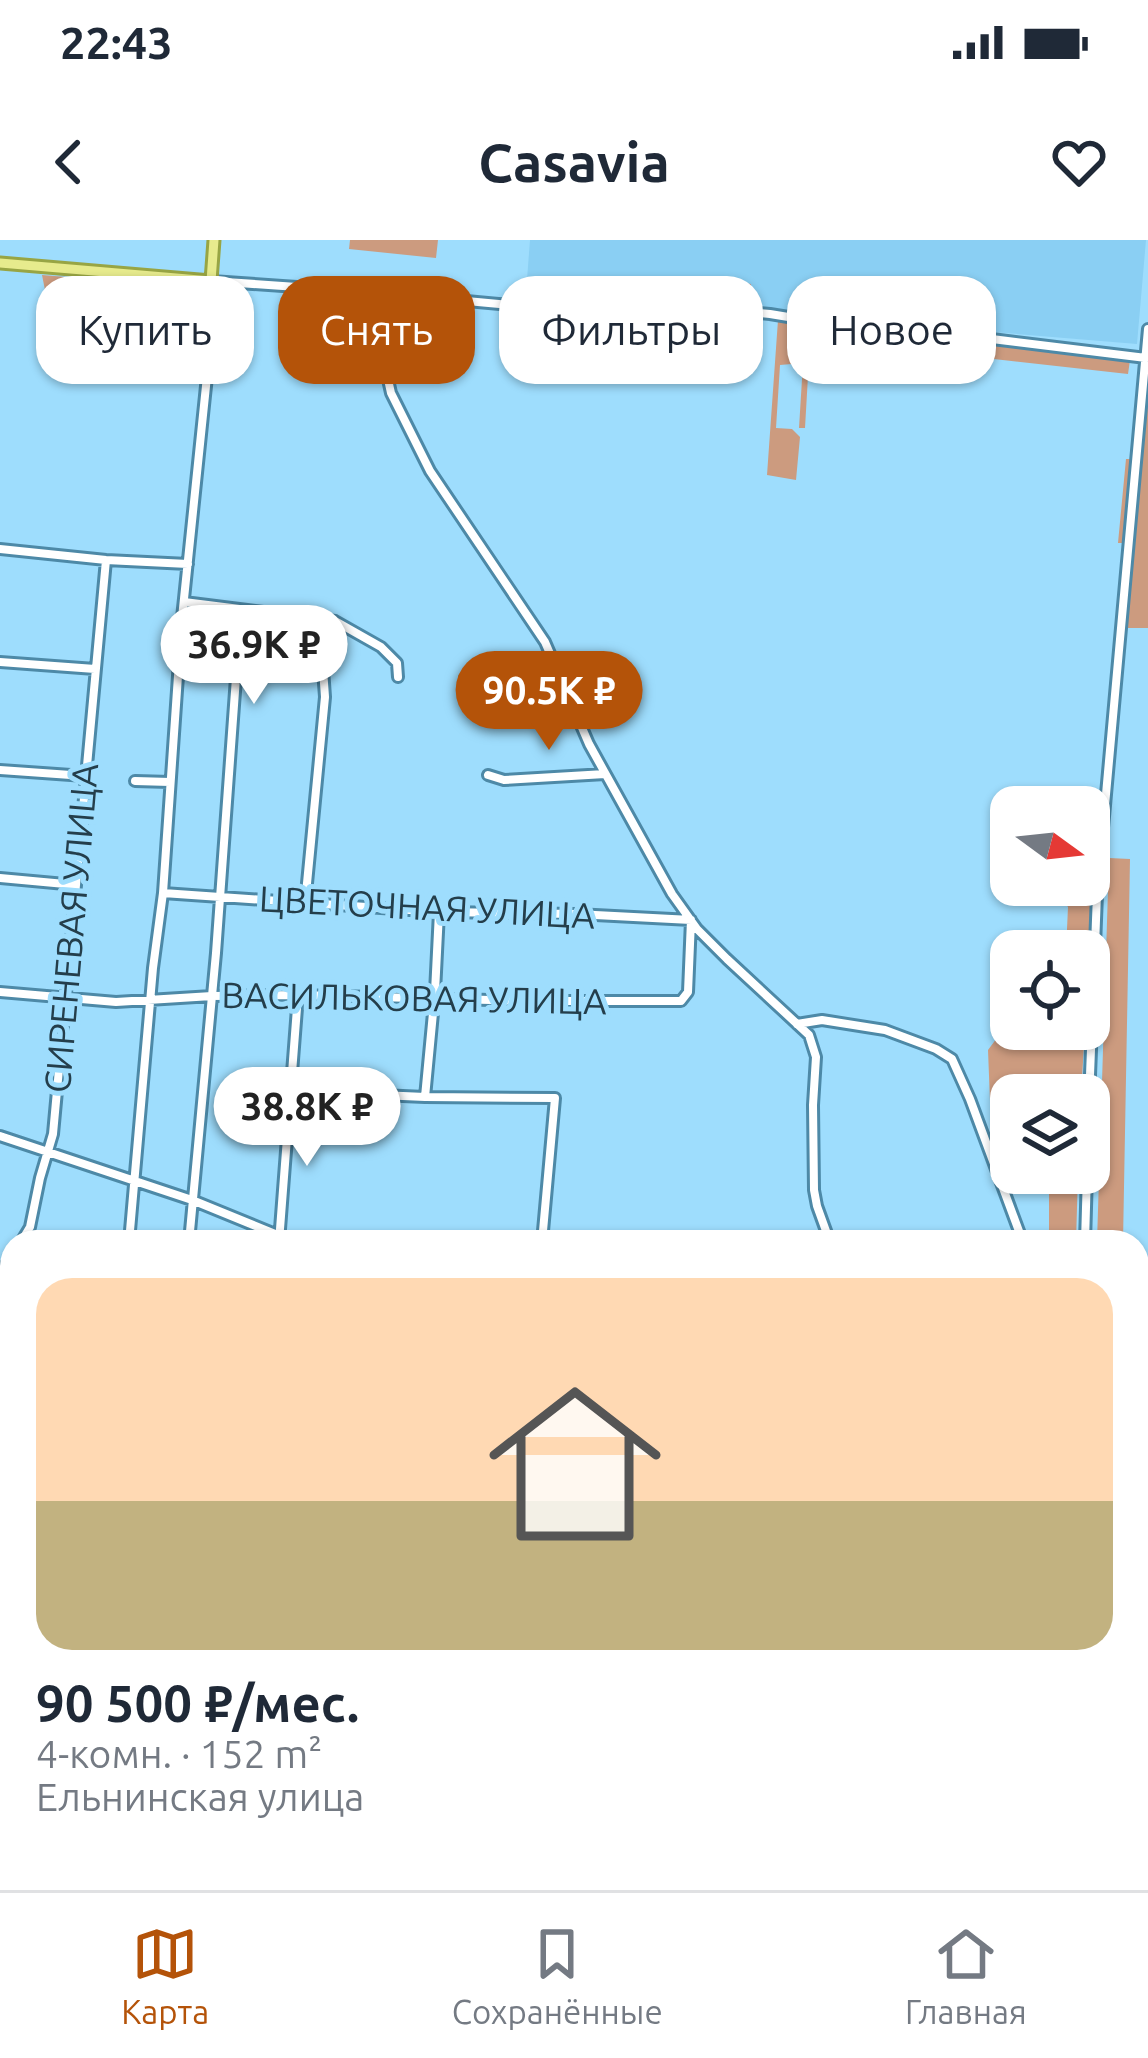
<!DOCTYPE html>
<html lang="ru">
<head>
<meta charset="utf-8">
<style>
	:root { --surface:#fff; --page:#f6f6f7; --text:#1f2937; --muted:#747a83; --line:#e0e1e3; --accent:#b45309 }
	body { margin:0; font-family:Ubuntu,sans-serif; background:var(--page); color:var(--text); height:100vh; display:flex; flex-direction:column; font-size:45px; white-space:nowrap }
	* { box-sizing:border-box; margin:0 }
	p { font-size:39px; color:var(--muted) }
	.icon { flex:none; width:66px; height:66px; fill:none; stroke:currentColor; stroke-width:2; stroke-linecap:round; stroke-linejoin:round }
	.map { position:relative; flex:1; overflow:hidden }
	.side { position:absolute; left:0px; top:990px; width:1149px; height:660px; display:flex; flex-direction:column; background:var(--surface); border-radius:36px 36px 0 0; box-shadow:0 3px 9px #0004 }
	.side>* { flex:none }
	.guide { position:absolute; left:36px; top:36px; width:1077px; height:108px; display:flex; gap:24px }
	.needle { width:78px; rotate:105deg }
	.controls { position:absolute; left:990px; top:546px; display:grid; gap:24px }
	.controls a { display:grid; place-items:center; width:120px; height:120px; border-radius:24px; background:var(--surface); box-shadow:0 3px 9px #0004; font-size:60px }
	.price { position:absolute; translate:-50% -102px; padding:0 27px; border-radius:42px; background:#fff; color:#222; font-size:39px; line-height:78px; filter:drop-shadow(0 3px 6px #0008) }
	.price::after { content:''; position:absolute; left:50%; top:72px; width:36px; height:27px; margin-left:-18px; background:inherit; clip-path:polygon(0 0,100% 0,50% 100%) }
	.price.selected { background:var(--accent); color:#fff }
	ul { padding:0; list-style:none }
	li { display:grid; align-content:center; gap:24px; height:636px; padding:0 36px }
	li span { display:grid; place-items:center; height:372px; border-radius:36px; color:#555 }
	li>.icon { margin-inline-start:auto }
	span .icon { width:216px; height:216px; fill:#fffc; stroke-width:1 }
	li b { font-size:51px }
	.pill { padding:0 42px; border-radius:36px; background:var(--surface); box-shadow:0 3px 9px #0004; font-size:42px; line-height:108px }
	.pill.selected { background:var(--accent); color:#fff }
	.status { display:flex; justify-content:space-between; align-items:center; height:84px; padding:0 60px; background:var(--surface); direction:ltr }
	.status svg { height:33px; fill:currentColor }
	header { display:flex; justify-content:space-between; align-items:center; height:156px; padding:0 36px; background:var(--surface); font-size:54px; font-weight:700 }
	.dock { display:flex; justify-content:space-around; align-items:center; height:168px; border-top:3px solid var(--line); background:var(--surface); font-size:33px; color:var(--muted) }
	.dock a { display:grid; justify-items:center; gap:6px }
	.dock .selected { color:var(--accent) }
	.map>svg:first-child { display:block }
	.built { fill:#8acff3 }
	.green { fill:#cc9b7f }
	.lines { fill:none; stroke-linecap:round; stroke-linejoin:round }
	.minor-casing { stroke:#4d89a7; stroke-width:14 }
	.major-casing { stroke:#98a544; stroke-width:15 }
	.minor { stroke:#fff; stroke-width:8 }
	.major { stroke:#e7eb8d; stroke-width:9 }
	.labels { text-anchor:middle; stroke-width:10; stroke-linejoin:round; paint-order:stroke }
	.street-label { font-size:36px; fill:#243e4b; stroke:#9eddfd }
</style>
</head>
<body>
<div class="status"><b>22:43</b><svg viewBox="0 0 49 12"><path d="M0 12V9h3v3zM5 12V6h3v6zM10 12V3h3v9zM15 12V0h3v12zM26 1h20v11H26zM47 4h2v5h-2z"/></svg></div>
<header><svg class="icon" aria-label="back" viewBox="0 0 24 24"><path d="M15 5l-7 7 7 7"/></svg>Casavia<svg class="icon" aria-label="heart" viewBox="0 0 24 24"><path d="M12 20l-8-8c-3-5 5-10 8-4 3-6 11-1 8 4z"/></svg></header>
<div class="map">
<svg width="1148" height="1650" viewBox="0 0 1148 1650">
	<rect width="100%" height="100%" fill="#9eddfd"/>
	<path class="built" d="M530,0H1146L1137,104L526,53Z"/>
	<path class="green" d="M350,0H438L436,18L349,9Z
		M42,35L91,39L88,53L45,50Z
		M715,41L751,44L749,69L686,64L687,58L713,60Z
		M778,80L811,84L805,188H799L803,123L780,125L776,188L792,189L800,197L796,240L767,235Z
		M987,105L1130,120L1128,134L985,118Z
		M1148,119V388H1123Z
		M1126,219H1132L1125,303H1118Z
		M1109,618L1130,619L1123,1002H1097Z
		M1065,663L1091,664L1089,711H1066L1068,667Z
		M1011,779V789H1085L1081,855H1011V893L991,887L988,810Z
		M1049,933H1078L1076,1002H1049Z
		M309,1638H632L664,1650H254Z"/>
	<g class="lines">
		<defs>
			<path id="minor" d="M387,53V135L391,153L430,231L545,402L589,504L672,654L697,689L727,719L809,795L816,817L813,865L814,950L817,966L830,1002
				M0,309L106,320L188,324
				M184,362L335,381L381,407L397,423L398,437
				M0,422L95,429
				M465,438L545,445L559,432
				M0,530L85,536
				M488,535L504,540L605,534
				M135,541L170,542
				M0,638L76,645
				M0,752L116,762L212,756L298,755L534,761H681L688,752L691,680L576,674L439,672L163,653
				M797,784L822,780L885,790L936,809L952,819L970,859L1023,1002
				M291,851L425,857L555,858L542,1002
				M425,857L435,752L439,672
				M1089,861L1097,654L1148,89
				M0,896L192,960L280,996L334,1002
				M21,1002L30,987L40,938L53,894L106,320
				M129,1002L153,728L163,653L182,378L209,117L211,41L369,52L531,67L621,72L726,70L770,74L874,91L984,98L1146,118
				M189,1002L216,713L237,424L248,417L316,424L323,429L325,457L305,664
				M279,1002L298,755
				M1085,1002L1087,933
				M0,1034L12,1015
				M0,1463L12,1468
				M780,1638L809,1650
				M952,1650L956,1638"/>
			<path id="major" d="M0,23L211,41L214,0"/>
		</defs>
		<use href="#minor" class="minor-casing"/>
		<use href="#major" class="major-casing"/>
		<use href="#minor" class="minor"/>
		<use href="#major" class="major"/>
	</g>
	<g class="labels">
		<g class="street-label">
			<text transform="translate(427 667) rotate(3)" y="13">ЦВЕТОЧНАЯ УЛИЦА</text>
			<text transform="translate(71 688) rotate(-85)" y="13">СИРЕНЕВАЯ УЛИЦА</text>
			<text transform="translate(414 758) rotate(1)" y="13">ВАСИЛЬКОВАЯ УЛИЦА</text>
		</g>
	</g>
</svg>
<div class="controls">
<a><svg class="needle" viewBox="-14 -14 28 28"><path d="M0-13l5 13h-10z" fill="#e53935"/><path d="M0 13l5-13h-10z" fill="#747a83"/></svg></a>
<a><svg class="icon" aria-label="locate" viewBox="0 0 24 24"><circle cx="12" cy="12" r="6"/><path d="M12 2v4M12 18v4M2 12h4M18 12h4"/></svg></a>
<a><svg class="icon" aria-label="layers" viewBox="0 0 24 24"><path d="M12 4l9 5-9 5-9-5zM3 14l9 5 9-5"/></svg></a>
</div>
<b class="price" style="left:254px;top:467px">36.9K ₽</b>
<b class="price selected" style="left:549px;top:513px">90.5K ₽</b>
<b class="price" style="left:307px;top:929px">38.8K ₽</b>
<div class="guide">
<a class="pill">Купить</a>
<a class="pill selected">Снять</a>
<a class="pill">Фильтры</a>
<a class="pill">Новое</a>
</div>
<section class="side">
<ul>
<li><span style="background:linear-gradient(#ffd9b3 60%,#c2b280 0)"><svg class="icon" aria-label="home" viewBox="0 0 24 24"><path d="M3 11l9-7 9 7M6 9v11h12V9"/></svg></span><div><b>90 500 ₽/мес.</b><p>4-комн. · 152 m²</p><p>Ельнинская улица</p></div></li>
</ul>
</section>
</div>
<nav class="dock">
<a class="selected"><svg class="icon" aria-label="map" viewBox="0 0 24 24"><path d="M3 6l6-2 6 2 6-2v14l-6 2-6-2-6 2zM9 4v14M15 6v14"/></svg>Карта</a>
<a><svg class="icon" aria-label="saved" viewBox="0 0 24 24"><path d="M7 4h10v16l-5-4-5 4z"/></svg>Сохранённые</a>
<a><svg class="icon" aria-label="home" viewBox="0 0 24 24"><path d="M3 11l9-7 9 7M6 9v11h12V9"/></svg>Главная</a>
</nav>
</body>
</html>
